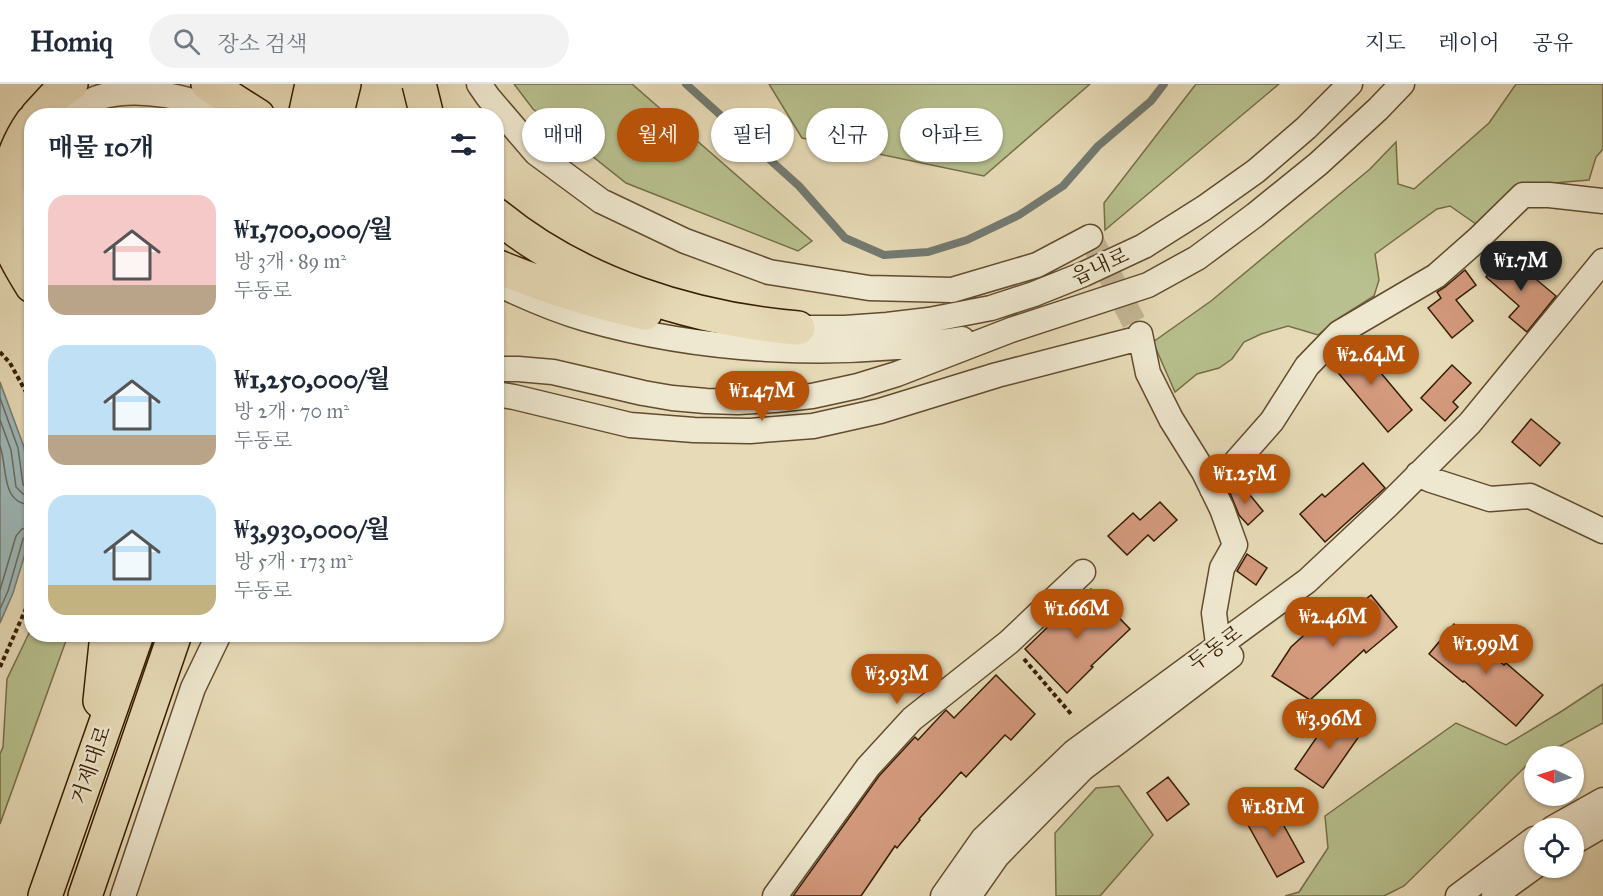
<!DOCTYPE html>
<html lang="ko">
<head>
<meta charset="utf-8">
<style>
	:root { --surface:#fff; --page:#f2f2f3; --text:#1f2937; --muted:#747a83; --line:#e0e1e3; --accent:#b45309 }
	body { margin:0; font-family:"IM FELL Great Primer","Noto Serif KR",serif; background:var(--page); color:var(--text); height:100vh; display:flex; flex-direction:column; font-size:22px; white-space:nowrap }
	* { box-sizing:border-box; margin:0 }
	p { font-size:20px; color:var(--muted) }
	.icon { flex:none; width:33px; height:33px; fill:none; stroke:currentColor; stroke-width:2; stroke-linecap:round; stroke-linejoin:round }
	.map { position:relative; flex:1; overflow:hidden }
	.panel { position:absolute; left:24px; top:24px; width:480px; height:534px; display:flex; flex-direction:column; background:var(--surface); border-radius:24px; box-shadow:0 2px 4px #0004 }
	.panel>* { flex:none }
	.hud { position:absolute; left:522px; top:24px; width:570px; height:54px; display:flex; gap:12px }
	.needle { width:39px; rotate:274deg }
	.controls { position:absolute; left:1524px; top:662px; display:grid; gap:12px }
	.controls a { display:grid; place-items:center; width:60px; height:60px; border-radius:50%; background:var(--surface); box-shadow:0 2px 4px #0004; font-size:30px }
	.price { position:absolute; translate:-50% -51px; padding:0 14px; border-radius:21px; background:var(--accent); color:#fff; font-size:20px; line-height:39px; filter:drop-shadow(0 2px 3px #0008) }
	.price::after { content:''; position:absolute; left:50%; top:36px; width:18px; height:14px; margin-left:-9px; background:inherit; clip-path:polygon(0 0,100% 0,50% 100%) }
	.price.current { background:#222; color:#fff }
	ul { padding:0; list-style:none }
	li { display:flex; align-items:center; gap:18px; height:150px; padding:0 24px }
	li span { display:grid; place-items:center; flex:none; width:168px; height:120px; border-radius:18px; color:#555 }
	li>.icon { margin-inline-start:auto }
	span .icon { width:72px; height:72px; fill:#fffc; stroke-width:1 }
	li b { font-size:26px }
	h2 { display:flex; justify-content:space-between; align-items:center; height:72px; padding:0 24px; font-size:26px }
	.pill { padding:0 21px; border-radius:27px; background:var(--surface); box-shadow:0 2px 4px #0004; font-size:21px; line-height:54px }
	.pill.current { background:var(--accent); color:#fff }
	header { display:flex; align-items:center; gap:36px; box-sizing:border-box; height:84px; padding:0 30px; background:var(--surface); border-bottom:2px solid var(--line) }
	header strong { font-size:28px }
	nav { display:flex; gap:33px; margin-inline-start:auto; font-size:21px }
	.search { width:420px; height:54px; background:var(--page); display:flex; align-items:center; gap:15px; box-sizing:border-box; padding:0 21px; border-radius:33px; color:var(--muted); font-size:22px }
	.map>svg:first-child { display:block }
	.green { fill:#b7c08e; stroke:#766e48; stroke-width:1.5 }
	.water { fill:#9db8bb; stroke:#737a71; stroke-width:1.5 }
	.lines { fill:none; stroke-linecap:round; stroke-linejoin:round }
	.shore { stroke:#696a5e; stroke-width:1.5 }
	.stream { stroke:#737a71; stroke-width:8 }
	.building { fill:#d49a7e; stroke:#351d02; stroke-width:1.5 }
	.minor-tunnel { stroke:#c3b593; stroke-width:24; stroke-dasharray:24 12; stroke-linecap:butt }
	.minor-casing { stroke:#624c2f; stroke-width:27 }
	.highway-casing { stroke:#351d02; stroke-width:36 }
	.path { stroke:#351d02; stroke-width:4; stroke-dasharray:4.5 3; stroke-linecap:butt }
	.minor { stroke:#efe8d0; stroke-width:24 }
	.highway { stroke:#e7dbb7; stroke-width:33 }
	.highway-bridge-casing { stroke:#351d02; stroke-width:36; stroke-linecap:butt }
	.highway-bridge { stroke:#e7dbb7; stroke-width:33 }
	.labels { text-anchor:middle; stroke-width:5; stroke-linejoin:round; paint-order:stroke }
	.street-label { font-size:21px; fill:#351d02; stroke:#efe8d0 }
</style>
</head>
<body>
<header>
<strong>Homiq</strong>
<div class="search"><svg class="icon" aria-label="search" viewBox="0 0 24 24"><circle cx="10" cy="10" r="6"/><path d="M15 15l6 6"/></svg>장소 검색</div>
<nav><a>지도</a><a>레이어</a><a>공유</a></nav>
</header>
<div class="map">
<svg width="1603" height="812" viewBox="0 0 1603 812">
	<rect width="100%" height="100%" fill="#e7dbb7"/>
	<filter id="stains"><feTurbulence type="fractalNoise" baseFrequency=".00333" numOctaves="4"/><feColorMatrix values="0 0 0 0 .2 0 0 0 0 .09 0 0 0 0 .02 0 0 0 .5 -.17"/></filter>
	<radialGradient id="worn" r=".72"><stop offset=".6" stop-color="#630" stop-opacity="0"/><stop offset="1" stop-color="#630" stop-opacity=".3"/></radialGradient>
	<path class="green" d="M514,0H632L812,157L798,167L626,99L533,25Z
		M769,0H1090L984,92L802,54Z
		M1196,0H1279L1105,146L1104,119Z
		M1516,0H1603V65L1596,73L1589,96L1518,102L1476,140L1450,122L1437,125L1375,170L1379,196L1374,212L1339,234L1318,251L1288,242L1261,250L1244,258L1232,275L1219,284L1197,290L1175,308L1153,258L1211,217L1370,85L1396,58L1398,100L1414,105L1489,39Z
		M31,545L32,550L68,551L0,740V670L3,663L7,595Z
		M1603,600V639L1542,672H1534V676L1528,680L1404,802L1384,812H1285L1299,808L1328,764L1325,732L1456,639L1506,661L1562,627Z
		M1119,702L1153,751L1100,812H1056L1055,749L1096,704Z"/>
	<path class="water" d="M0,298L24,363L30,406L29,457L13,509L0,539Z"/>
	<g class="lines">
		<path class="shore" d="M0,314L18,364L23,400L26,404H32
			M0,336L11,366L16,403L23,410L32,412
			M0,362C8,384 0,420 32,421
			M0,506L16,452L22,445L32,443
			M0,525L8,507L23,455L27,451H32"/>
		<path class="stream" d="M686,0L799,102L845,154L884,171L928,168L967,156L1019,131L1063,102L1098,62L1151,17L1164,0"/>
	</g>
	<path class="building" d="M1506,170L1556,212L1527,248L1509,233L1519,222L1486,193Z
		M1465,186L1476,201L1456,216L1473,237L1452,254L1428,224L1441,214L1437,208L1445,203Z
		M1354,257L1412,326L1388,348L1330,279Z
		M1452,281L1471,299L1453,318L1458,323L1445,337L1421,314Z
		M1531,335L1560,359L1540,382L1512,358Z
		M1363,379L1385,404L1325,458L1300,430L1322,410L1325,413Z
		M1241,400L1263,427L1248,441L1239,431L1230,409Z
		M1160,418L1177,436L1154,457L1148,451L1127,471L1108,452L1133,429L1140,436Z
		M1247,470L1267,484L1256,501L1237,487Z
		M1091,505L1130,545L1091,582L1093,583L1067,609L1025,565L1056,535L1057,537Z
		M1371,511L1397,543L1366,569L1364,566L1310,616L1272,592L1291,563L1324,533L1332,542Z
		M1454,540L1504,581L1506,579L1543,611L1516,642L1464,597L1463,598L1429,570Z
		M996,591L1035,630L1011,656L1005,651L966,693L961,688L919,735L920,736L897,764L895,762L861,812H793L879,692L915,653L918,656L946,626L954,634Z
		M1334,628L1362,648L1323,704L1295,685Z
		M1168,693L1189,720L1167,737L1147,709Z
		M1269,715L1304,778L1277,793L1242,730Z"/>
	<g class="lines">
		<path class="minor-tunnel" d="M1090,153L1140,250"/>
		<defs>
			<path id="minor" d="M479,0L488,13L536,69L601,117L685,157L769,188L869,204L952,206L1037,181L1090,153
				M67,32C78,23 90,15 104,12C139,3 194,12 225,32
				M32,96L30,114L32,139
				M496,199C525,213 555,226 586,235C705,269 840,275 962,255
				M798,244H845L887,241L929,236L991,224L1034,210L1084,190L1144,162L1204,124L1256,87L1306,44L1350,0
				M1140,250L1148,289L1171,335L1204,388L1222,425L1235,461L1222,484L1214,529L1220,575
				M496,285H518L553,288L643,309L672,314L706,317L738,318L775,316L812,312L858,302L897,290L1011,246L1148,201L1197,174L1255,131L1318,80L1378,25L1402,0
				M496,310L514,313L630,341L694,346L750,347L813,342L880,327L997,291L1140,254
				M1418,390L1431,396L1490,415L1530,412L1603,447
				M1212,405L1272,337L1307,282L1339,249L1436,192L1478,155L1523,111H1549L1603,117
				M1553,744L1603,716
				M1574,758L1603,741
				M123,812L193,604L219,550
				M775,812L868,683L912,635L1009,558L1083,488
				M943,812L983,755L1074,668L1307,497L1387,422L1470,339L1603,177
				M969,812L997,772L1082,685L1231,572
				M1458,812L1534,755
				M1494,812L1534,783"/>
			<path id="highway" d="M208,0L258,32
				M37,32L58,9L71,0
				M305,32L312,0
				M336,32L344,0
				M32,38C7,74 0,118 10,161C15,175 24,189 32,202
				M496,131C580,200 692,235 798,244
				M496,182C545,202 593,218 645,229
				M100,617L107,550
				M45,812L137,550
				M85,812L175,550"/>
		</defs>
		<use href="#minor" class="minor-casing"/>
		<use href="#highway" class="highway-casing"/>
		<path class="path" d="M0,268L10,279L32,319
			M1024,575L1071,630
			M0,583L32,511"/>
		<use href="#minor" class="minor"/>
		<use href="#highway" class="highway"/>
		<defs>
			<path id="highway-bridge" d="M419,0L427,32"/>
		</defs>
		<use href="#highway-bridge" class="highway-bridge-casing"/>
		<use href="#highway-bridge" class="highway-bridge"/>
	</g>
	<g class="labels">
		<g class="street-label">
			<text transform="translate(1100 182) rotate(-24)" y="7">읍내로</text>
			<text transform="translate(1215 564) rotate(-36)" y="7">두동로</text>
			<text transform="translate(91 681) rotate(-71)" y="7">거제대로</text>
		</g>
	</g>
	<rect width="100%" height="100%" filter="url(#stains)"/>
	<rect width="100%" height="100%" fill="url(#worn)"/>
</svg>
<div class="controls">
<a><svg class="needle" viewBox="-14 -14 28 28"><path d="M0-13l5 13h-10z" fill="#e53935"/><path d="M0 13l5-13h-10z" fill="#747a83"/></svg></a>
<a><svg class="icon" aria-label="locate" viewBox="0 0 24 24"><circle cx="12" cy="12" r="6"/><path d="M12 2v4M12 18v4M2 12h4M18 12h4"/></svg></a>
</div>
<b class="price current" style="left:1521px;top:208px">₩1.7M</b>
<b class="price" style="left:1371px;top:302px">₩2.64M</b>
<b class="price" style="left:762px;top:338px">₩1.47M</b>
<b class="price" style="left:1245px;top:421px">₩1.25M</b>
<b class="price" style="left:1077px;top:556px">₩1.66M</b>
<b class="price" style="left:1333px;top:564px">₩2.46M</b>
<b class="price" style="left:1486px;top:591px">₩1.99M</b>
<b class="price" style="left:897px;top:621px">₩3.93M</b>
<b class="price" style="left:1329px;top:666px">₩3.96M</b>
<b class="price" style="left:1273px;top:754px">₩1.81M</b>
<div class="hud">
<a class="pill">매매</a>
<a class="pill current">월세</a>
<a class="pill">필터</a>
<a class="pill">신규</a>
<a class="pill">아파트</a>
</div>
<section class="panel">
<h2>매물 10개<svg class="icon" aria-label="filters" viewBox="0 0 24 24"><path d="M4 7h16M4 17h16"/><circle cx="9" cy="7" r="2"/><circle cx="15" cy="17" r="2"/></svg></h2>
<ul>
<li><span style="background:linear-gradient(#f6c9c9 75%,#b9a48a 0)"><svg class="icon" aria-label="home" viewBox="0 0 24 24"><path d="M3 11l9-7 9 7M6 9v11h12V9"/></svg></span><div><b>₩1,700,000/월</b><p>방 3개 · 89 m²</p><p>두동로</p></div></li>
<li><span style="background:linear-gradient(#bfe0f5 75%,#b9a48a 0)"><svg class="icon" aria-label="home" viewBox="0 0 24 24"><path d="M3 11l9-7 9 7M6 9v11h12V9"/></svg></span><div><b>₩1,250,000/월</b><p>방 2개 · 70 m²</p><p>두동로</p></div></li>
<li><span style="background:linear-gradient(#bfe0f5 75%,#c2b280 0)"><svg class="icon" aria-label="home" viewBox="0 0 24 24"><path d="M3 11l9-7 9 7M6 9v11h12V9"/></svg></span><div><b>₩3,930,000/월</b><p>방 5개 · 173 m²</p><p>두동로</p></div></li>
</ul>
</section>
</div>
</body>
</html>
